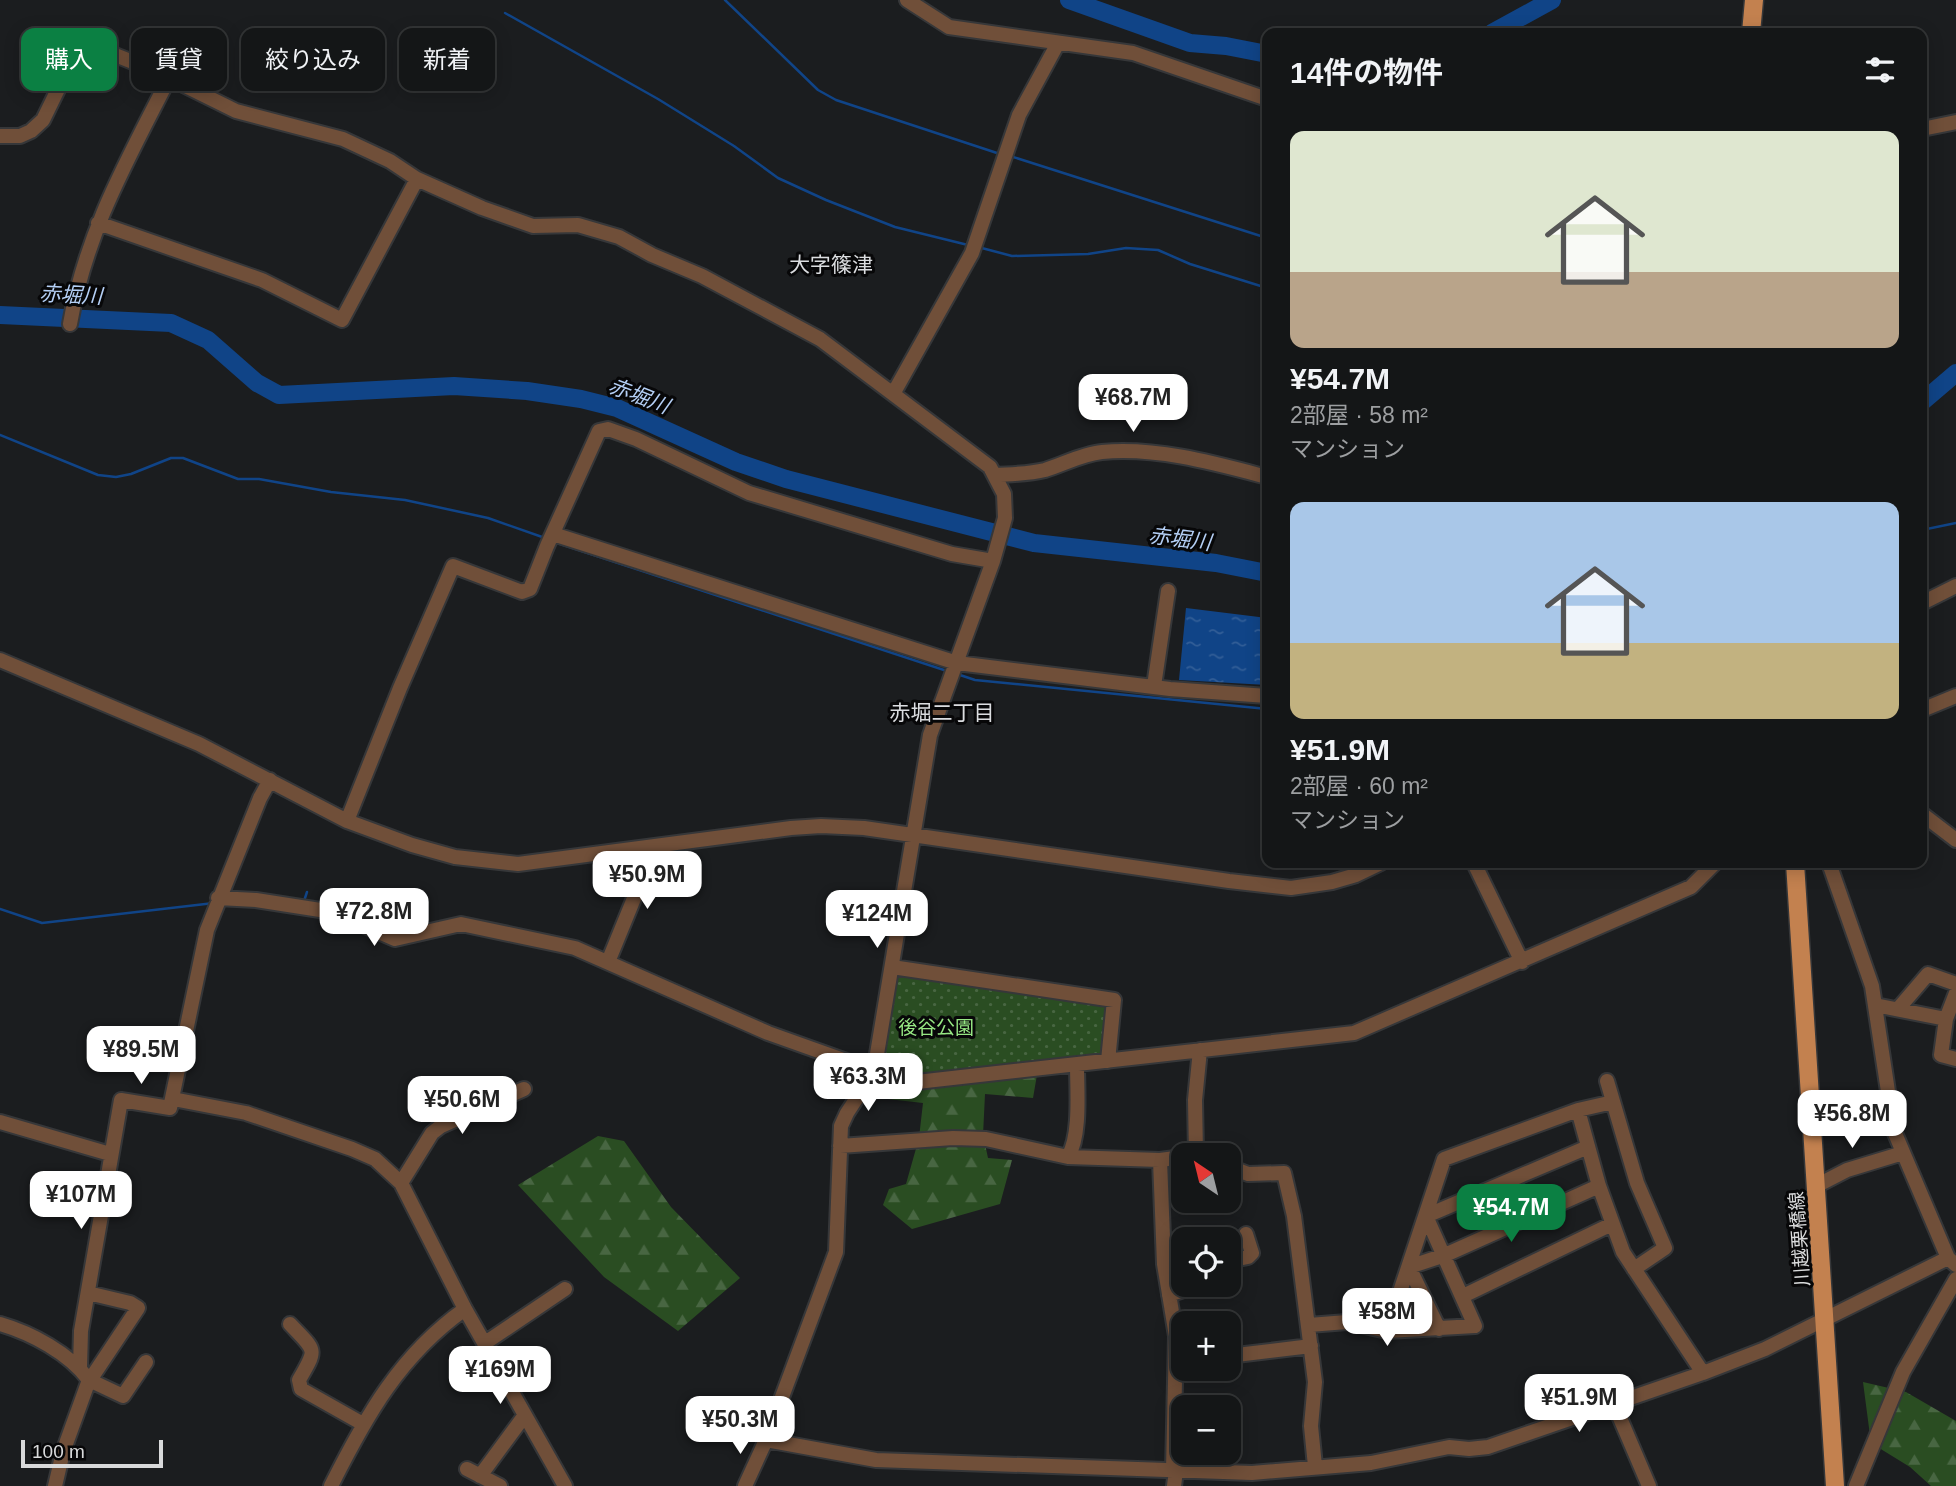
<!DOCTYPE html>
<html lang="ja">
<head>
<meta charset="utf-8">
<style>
	:root { --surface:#141617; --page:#212324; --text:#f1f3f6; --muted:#9d9fa1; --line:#333536; --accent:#0b8043 }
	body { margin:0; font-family:Helvetica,"Noto Sans JP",sans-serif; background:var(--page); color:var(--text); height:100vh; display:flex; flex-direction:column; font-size:26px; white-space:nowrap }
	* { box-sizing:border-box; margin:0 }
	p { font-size:23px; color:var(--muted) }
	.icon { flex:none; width:38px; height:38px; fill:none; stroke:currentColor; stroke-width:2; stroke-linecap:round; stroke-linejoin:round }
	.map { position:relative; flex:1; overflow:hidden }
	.panel { position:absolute; left:1262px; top:28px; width:665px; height:840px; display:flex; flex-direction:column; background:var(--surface); border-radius:14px; box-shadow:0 4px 18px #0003,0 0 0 2px var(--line) }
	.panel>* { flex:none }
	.guide { position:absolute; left:21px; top:28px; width:665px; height:63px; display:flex; gap:14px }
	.needle { width:46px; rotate:325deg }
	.buttons { position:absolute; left:1171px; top:1143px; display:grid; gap:14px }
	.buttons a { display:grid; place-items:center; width:70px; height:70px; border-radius:14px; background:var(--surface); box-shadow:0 4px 18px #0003,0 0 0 2px var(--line); font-size:35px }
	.scale { position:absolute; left:21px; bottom:18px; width:142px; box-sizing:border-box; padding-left:7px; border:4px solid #d9dadb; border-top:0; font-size:19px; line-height:24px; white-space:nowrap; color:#d9dadb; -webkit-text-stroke:5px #070708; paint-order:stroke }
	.price { position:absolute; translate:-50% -60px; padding:0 16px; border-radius:14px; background:#fff; color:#222; font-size:23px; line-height:46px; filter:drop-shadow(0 2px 4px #0008) }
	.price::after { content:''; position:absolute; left:50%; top:42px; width:21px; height:16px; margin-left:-10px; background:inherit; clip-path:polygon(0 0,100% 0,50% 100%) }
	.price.active { background:var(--accent); color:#fff }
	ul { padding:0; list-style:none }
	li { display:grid; align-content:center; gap:14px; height:371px; padding:0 28px }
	li span { display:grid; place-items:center; height:217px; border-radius:14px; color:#555 }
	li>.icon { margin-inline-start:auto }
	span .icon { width:126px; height:126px; fill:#fffc; stroke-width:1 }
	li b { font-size:30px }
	h2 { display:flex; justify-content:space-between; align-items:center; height:84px; padding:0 28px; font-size:30px }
	.tag { padding:0 24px; border-radius:14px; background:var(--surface); box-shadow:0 4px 18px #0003,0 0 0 2px var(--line); font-size:24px; line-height:63px }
	.tag.active { background:var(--accent); color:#fff }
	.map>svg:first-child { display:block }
	.forest { fill:url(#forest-firs) }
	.park { fill:url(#park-dots) }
	.water { fill:url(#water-ripples) }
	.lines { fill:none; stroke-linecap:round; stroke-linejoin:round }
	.stream { stroke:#104487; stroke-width:2.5 }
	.river { stroke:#104487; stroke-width:18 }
	.minor-casing { stroke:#363739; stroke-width:18 }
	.major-casing { stroke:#363739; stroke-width:21 }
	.minor { stroke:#704f39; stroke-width:14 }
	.major { stroke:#c3814f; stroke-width:18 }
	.labels { text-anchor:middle; stroke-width:6; stroke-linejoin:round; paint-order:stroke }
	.park-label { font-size:19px; fill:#97e884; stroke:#070708 }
	.street-label { font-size:19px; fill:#d9dadb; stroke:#070708 }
	.neighbourhood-label { font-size:21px; fill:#dbdde0; stroke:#070708 }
	.water-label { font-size:21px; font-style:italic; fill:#b4cff5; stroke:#070708 }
</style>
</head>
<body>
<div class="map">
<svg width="1956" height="1486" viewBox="0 0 1956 1486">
	<defs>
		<pattern id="forest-firs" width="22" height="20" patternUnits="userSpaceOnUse" patternTransform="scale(1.75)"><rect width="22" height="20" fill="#2a4d22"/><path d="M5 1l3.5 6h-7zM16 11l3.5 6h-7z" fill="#486642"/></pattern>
		<pattern id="park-dots" width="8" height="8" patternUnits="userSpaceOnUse" patternTransform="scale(1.75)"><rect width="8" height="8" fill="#2a4d22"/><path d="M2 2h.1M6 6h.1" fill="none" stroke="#486642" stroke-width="1.8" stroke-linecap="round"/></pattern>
		<pattern id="water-ripples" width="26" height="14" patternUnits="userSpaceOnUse" patternTransform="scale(1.75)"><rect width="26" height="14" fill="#104487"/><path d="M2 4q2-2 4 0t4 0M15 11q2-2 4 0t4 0" fill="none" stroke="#325e97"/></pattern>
	</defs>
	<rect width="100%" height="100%" fill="#1b1d1f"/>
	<path class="forest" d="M1038,1069L1033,1098L985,1094L983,1135L988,1158L1012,1160L1000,1204L912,1229L883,1205L889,1189L906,1184L919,1138L923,1103L888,1099L887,1076Z
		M598,1136L624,1141L671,1207L740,1278L678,1331L604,1277L518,1185Z
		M1863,1382L1906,1392L1956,1421V1486H1931L1910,1467L1871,1443Z"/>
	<path class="park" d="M892,967L1114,1000L1108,1061L908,1083L874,1072Z"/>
	<path class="water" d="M1186,608L1267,618V685L1179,680Z"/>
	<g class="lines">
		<path class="stream" d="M725,0L818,90L836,100L1000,154
			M505,13L658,99L734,146L778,178L826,200L895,227L968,245
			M1010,156L1267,238
			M978,247L1012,256L1088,254L1126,248L1158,250L1190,264L1267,288
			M0,435L98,475L116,477L131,474L171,458H183L238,479H259L331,492L405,500L488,518L545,538
			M1922,530L1956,523
			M554,542L947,671
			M957,674L975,680L1267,709
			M304,901L307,892
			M0,909L42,923L214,903"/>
		<path class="river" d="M1069,0L1190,43L1226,46L1267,54
			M1492,33L1552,0
			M0,315L171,323L208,340L257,383L279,395L454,386L527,391L581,399L617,408L736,462L786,479L1034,543L1216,563L1267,573
			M1922,402L1956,373"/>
		<defs>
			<path id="minor" d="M907,0L949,27L1133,53L1267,99
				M1922,129L1956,122
				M0,136H20L31,131L43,120L63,79L78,56L105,51L153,70L236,111L343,139L390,161L417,179L482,208L533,226L578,225L619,237L652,255L702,276L820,339L990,467L1004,494L1005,518L993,561L930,735L874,1072L847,1113L841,1126L836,1252L766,1440L745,1486
				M98,223L262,280L342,320L417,179
				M70,324C86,232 128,159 169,78
				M893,394L972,253L1019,115L1058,43
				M996,475C1012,474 1029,474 1045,470C1064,464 1082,454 1102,452C1157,447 1214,463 1267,477
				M553,534L957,663L1170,689L1267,696
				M1922,603L1956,586
				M0,660L199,744L347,821L412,845L455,857L518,864L791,828L821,826L864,828L1229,881L1291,888L1332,882L1356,875L1381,863
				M1154,686L1168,591
				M1922,710L1956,696
				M1922,814L1956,840
				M347,821L400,688L453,566L522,592L530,589L547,546L599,431L608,429L636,439L749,493L952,554L993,561
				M1474,863L1522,962
				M1829,863L1872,986L1894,1131L1948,1258L1956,1265
				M218,898L256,900L333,912L395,939L461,924L575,948L768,1033L908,1083L1354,1033L1691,887L1715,863
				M608,962L655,847
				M892,967L1114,1000L1108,1061
				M1956,993L1946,1019L1941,1055L1956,1059
				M1875,1005L1946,1019
				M1898,1009L1928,974L1956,984
				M1607,1081L1637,1183L1665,1248L1634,1269
				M173,1099L246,1113L352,1149L375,1159L401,1183L465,1309L565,1486
				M1578,1110L1599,1186L1623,1252L1703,1373
				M0,1122L110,1154
				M840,1146L953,1138L986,1139L1068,1157C1081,1135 1077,1090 1077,1065
				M1193,1155L1196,1154L1195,1100L1200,1050
				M1068,1157L1160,1160L1183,1157
				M1160,1160L1164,1264L1176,1336L1173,1471
				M1228,1166L1248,1174L1284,1173L1294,1216L1315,1382L1311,1426L1315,1466
				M401,1183L432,1133L441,1126L524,1089
				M1816,1186L1847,1170L1903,1153
				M1426,1216L1475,1326L1387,1331L1444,1159L1578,1110L1613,1102
				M1426,1216L1588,1147
				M1228,1261L1248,1257L1252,1253L1246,1234
				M88,1293L130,1303L138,1308L94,1374L89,1380L123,1396L146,1362
				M1169,1295L1201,1284
				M1463,1296L1612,1224
				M0,1324C31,1333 69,1353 89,1380L63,1452L55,1486
				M290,1324C316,1352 318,1347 299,1380L301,1389L363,1424
				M1309,1325L1347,1322L1387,1331
				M1439,1329L1409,1267L1445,1255L1599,1186
				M485,1343L565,1289
				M1228,1356L1311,1346
				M80,1367L81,1331L121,1100L170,1108L207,930L260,798L270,780
				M1614,1404L1649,1486
				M766,1440L876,1460L1252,1473L1371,1463L1449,1447L1469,1449L1488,1447L1703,1373L1765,1349L1948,1258
				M467,1469L500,1486
				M480,1476L525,1415
				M331,1486C366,1416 400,1355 465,1309
				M1174,1486L1176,1471
				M1856,1486L1903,1372L1956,1279"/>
			<path id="major" d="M1751,33L1754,0
				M1795,863L1835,1486"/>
		</defs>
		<use href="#minor" class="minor-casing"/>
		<use href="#major" class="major-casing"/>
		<use href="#minor" class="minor"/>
		<use href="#major" class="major"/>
	</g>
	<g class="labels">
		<g class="park-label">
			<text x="936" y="1034">後谷公園</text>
		</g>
		<g class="street-label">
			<text transform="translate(1799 1239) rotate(-94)" y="7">川越栗橋線</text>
		</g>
		<g class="neighbourhood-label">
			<text x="831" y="272">大字篠津</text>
			<text x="942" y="720">赤堀二丁目</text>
		</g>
		<g class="water-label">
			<text transform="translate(71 295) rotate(3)" y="7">赤堀川</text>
			<text transform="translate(639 396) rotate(21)" y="7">赤堀川</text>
			<text transform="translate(1180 539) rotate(7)" y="7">赤堀川</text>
		</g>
	</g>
</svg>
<div class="buttons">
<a><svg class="needle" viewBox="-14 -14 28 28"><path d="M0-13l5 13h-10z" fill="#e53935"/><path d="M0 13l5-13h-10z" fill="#9d9fa1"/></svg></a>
<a><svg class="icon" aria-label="locate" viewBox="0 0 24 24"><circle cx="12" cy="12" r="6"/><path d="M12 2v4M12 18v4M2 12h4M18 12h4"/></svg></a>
<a>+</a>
<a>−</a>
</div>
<div class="scale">100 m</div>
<b class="price" style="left:1133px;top:434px">¥68.7M</b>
<b class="price" style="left:647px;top:911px">¥50.9M</b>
<b class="price" style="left:374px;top:948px">¥72.8M</b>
<b class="price" style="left:877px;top:950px">¥124M</b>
<b class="price" style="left:141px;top:1086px">¥89.5M</b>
<b class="price" style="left:868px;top:1113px">¥63.3M</b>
<b class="price" style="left:462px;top:1136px">¥50.6M</b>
<b class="price" style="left:1852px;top:1150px">¥56.8M</b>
<b class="price" style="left:81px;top:1231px">¥107M</b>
<b class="price active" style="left:1511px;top:1244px">¥54.7M</b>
<b class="price" style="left:1387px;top:1348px">¥58M</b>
<b class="price" style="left:500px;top:1406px">¥169M</b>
<b class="price" style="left:1579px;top:1434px">¥51.9M</b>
<b class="price" style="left:740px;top:1456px">¥50.3M</b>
<div class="guide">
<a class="tag active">購入</a>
<a class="tag">賃貸</a>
<a class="tag">絞り込み</a>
<a class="tag">新着</a>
</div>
<section class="panel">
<h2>14件の物件<svg class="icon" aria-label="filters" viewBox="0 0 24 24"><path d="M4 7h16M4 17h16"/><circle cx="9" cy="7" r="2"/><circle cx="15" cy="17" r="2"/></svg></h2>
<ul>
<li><span style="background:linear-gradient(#dfe7d0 65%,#b9a48a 0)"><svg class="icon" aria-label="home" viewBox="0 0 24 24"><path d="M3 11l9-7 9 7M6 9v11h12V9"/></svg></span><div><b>¥54.7M</b><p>2部屋 · 58 m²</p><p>マンション</p></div></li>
<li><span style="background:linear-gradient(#a9c7e8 65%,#c2b280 0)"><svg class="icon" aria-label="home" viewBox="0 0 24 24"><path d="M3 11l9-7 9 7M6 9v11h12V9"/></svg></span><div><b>¥51.9M</b><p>2部屋 · 60 m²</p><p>マンション</p></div></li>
</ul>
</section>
</div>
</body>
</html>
